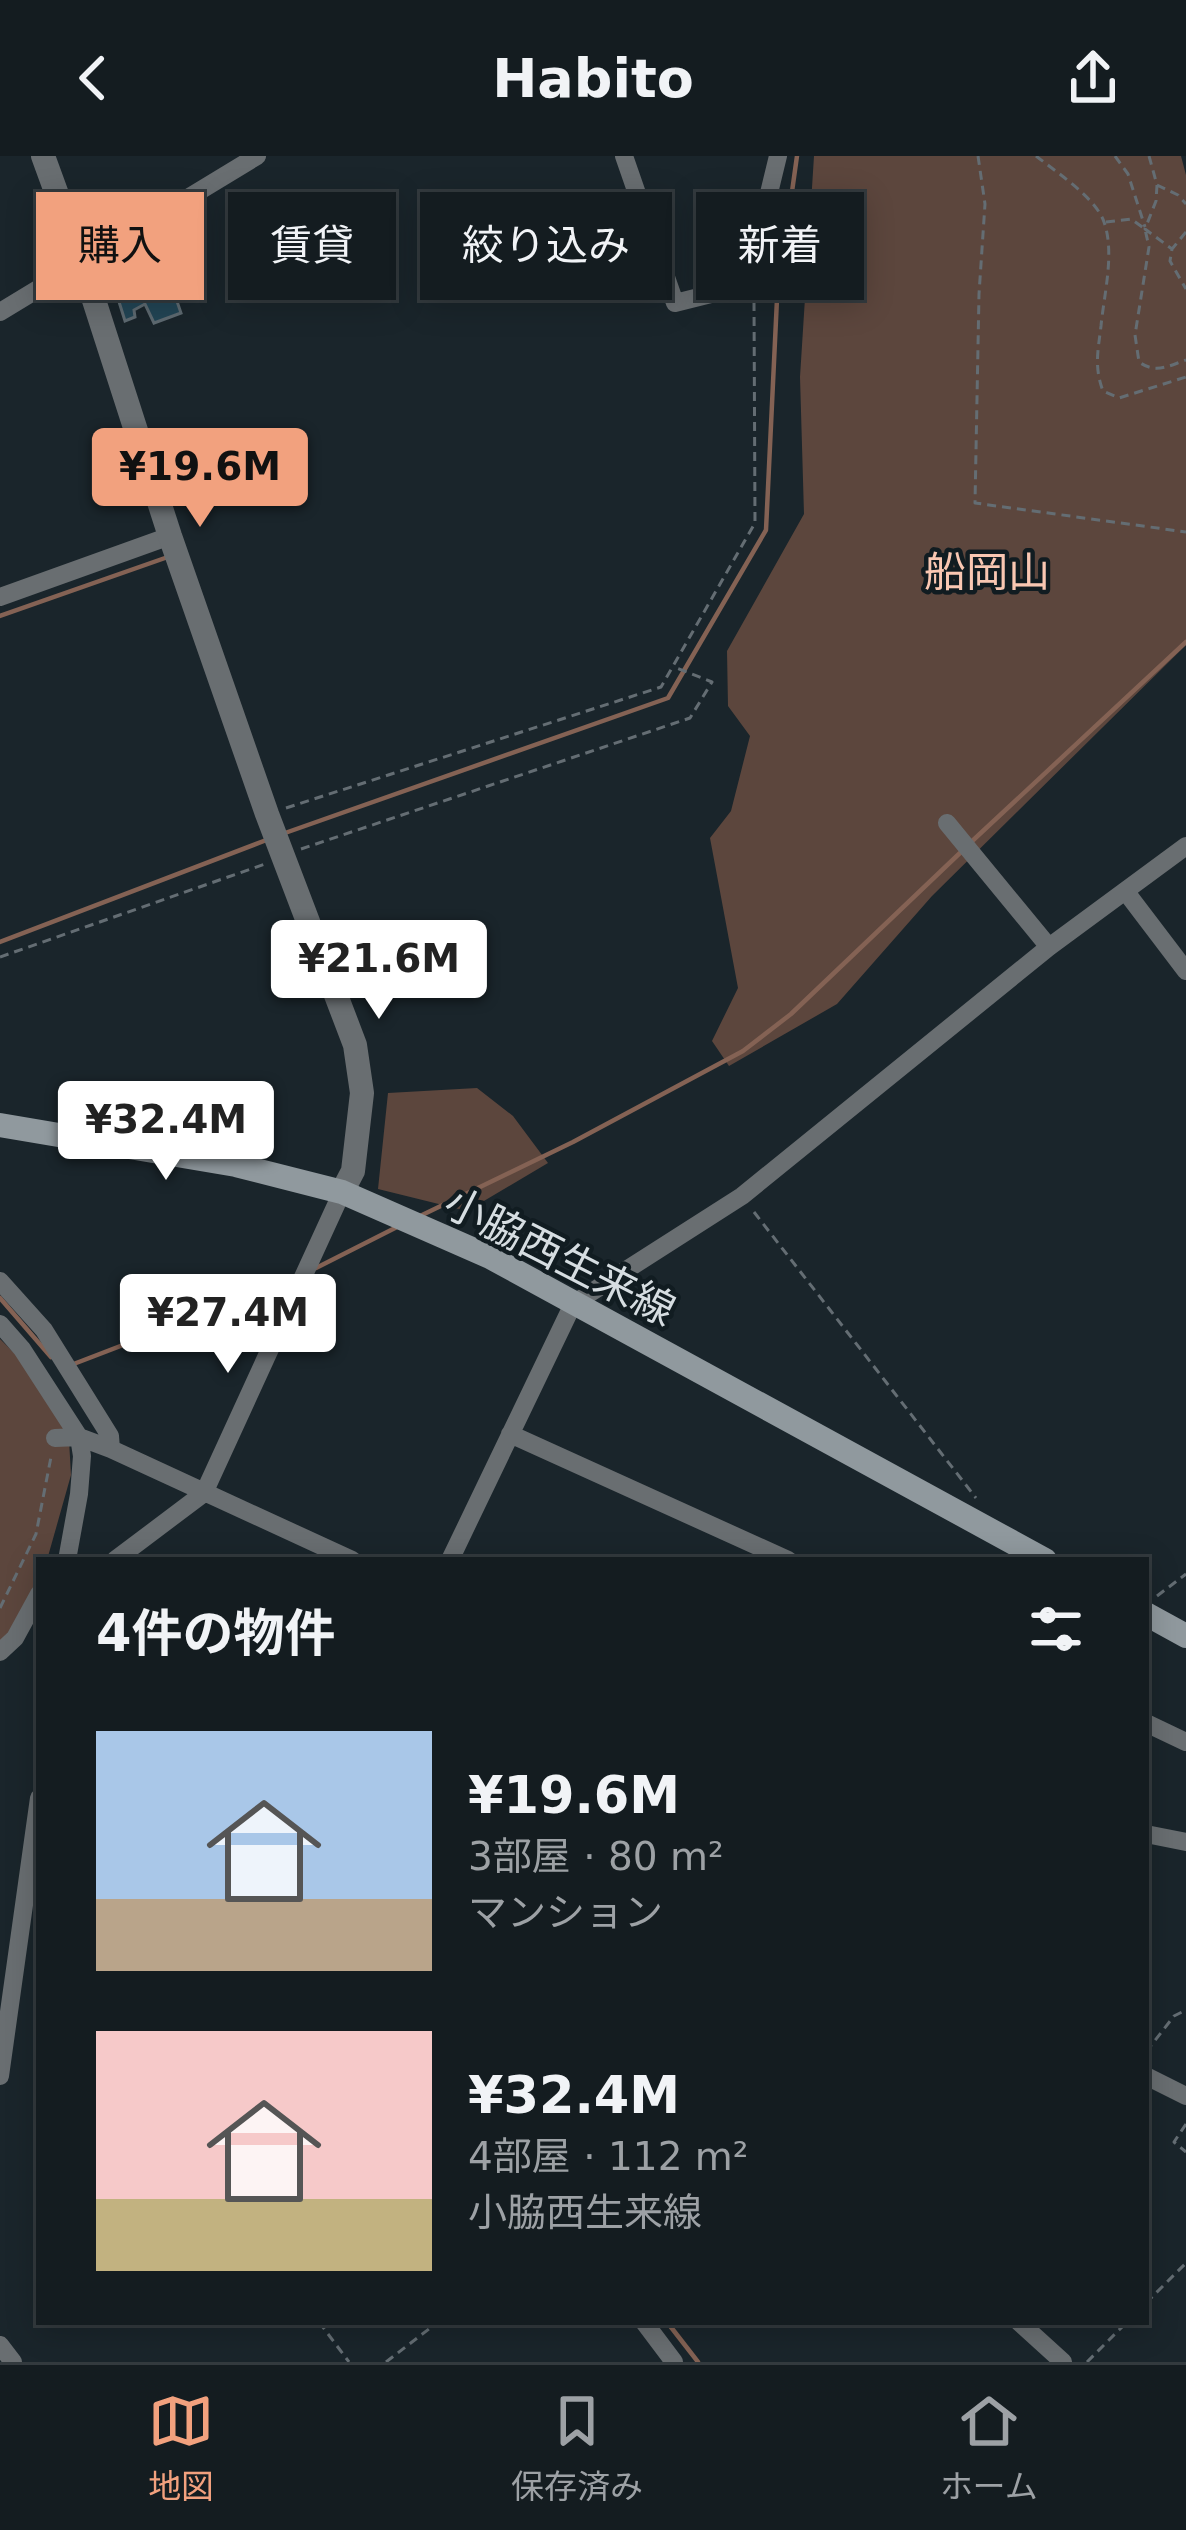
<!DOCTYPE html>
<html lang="ja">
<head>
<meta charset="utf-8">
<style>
	:root { --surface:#141c20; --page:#21292d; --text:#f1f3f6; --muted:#9da1a5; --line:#333a3e; --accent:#f2a17e }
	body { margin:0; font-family:"DejaVu Sans","Noto Sans JP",sans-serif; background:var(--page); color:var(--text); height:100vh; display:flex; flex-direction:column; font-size:45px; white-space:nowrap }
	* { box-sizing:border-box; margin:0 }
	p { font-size:39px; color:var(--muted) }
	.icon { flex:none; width:66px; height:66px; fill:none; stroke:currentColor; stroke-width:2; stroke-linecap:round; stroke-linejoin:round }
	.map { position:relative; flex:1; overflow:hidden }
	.side { position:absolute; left:36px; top:1401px; width:1113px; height:768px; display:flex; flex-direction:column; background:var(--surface); border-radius:0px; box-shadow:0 6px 30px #0003,0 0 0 3px var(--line) }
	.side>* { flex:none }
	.banner { position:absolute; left:36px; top:36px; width:1116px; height:108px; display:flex; gap:24px }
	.price { position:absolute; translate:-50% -102px; padding:0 27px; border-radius:12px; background:#fff; color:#222; font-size:39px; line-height:78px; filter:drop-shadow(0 3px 6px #0008) }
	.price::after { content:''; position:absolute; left:50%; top:72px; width:36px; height:27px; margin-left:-18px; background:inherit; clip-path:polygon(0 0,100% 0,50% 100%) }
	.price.active { background:var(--accent); color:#111 }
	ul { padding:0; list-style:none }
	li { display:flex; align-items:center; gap:36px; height:300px; padding:0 60px }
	li span { display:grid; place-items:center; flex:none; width:336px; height:240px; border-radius:0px; color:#555 }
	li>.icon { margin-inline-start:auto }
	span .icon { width:144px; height:144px; fill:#fffc; stroke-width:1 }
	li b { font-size:51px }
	h2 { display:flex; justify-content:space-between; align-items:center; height:144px; padding:0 60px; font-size:51px }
	.chip { padding:0 42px; border-radius:0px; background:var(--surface); box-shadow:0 6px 30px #0003,0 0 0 3px var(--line); font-size:42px; line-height:108px }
	.chip.active { background:var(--accent); color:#111 }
	header { display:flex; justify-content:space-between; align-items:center; height:156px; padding:0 60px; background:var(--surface); font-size:54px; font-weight:600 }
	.dock { display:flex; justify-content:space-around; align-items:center; height:168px; border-top:3px solid var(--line); background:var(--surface); font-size:33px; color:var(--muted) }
	.dock a { display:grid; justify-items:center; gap:6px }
	.dock .active { color:var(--accent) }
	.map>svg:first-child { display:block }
	.green { fill:#5c463d }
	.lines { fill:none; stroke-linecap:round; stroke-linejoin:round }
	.stream { stroke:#846254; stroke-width:4.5 }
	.building { fill:#224555; stroke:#5e6a71; stroke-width:3 }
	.path { stroke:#646d73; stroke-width:3; stroke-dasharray:9 6; stroke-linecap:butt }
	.minor { stroke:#696e71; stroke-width:18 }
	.tertiary { stroke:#696e71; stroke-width:24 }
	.secondary { stroke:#90999e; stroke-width:24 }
	.labels { text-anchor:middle; stroke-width:9; stroke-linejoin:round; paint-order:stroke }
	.park-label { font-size:42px; fill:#f9c7b2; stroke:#111c21 }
	.street-label { font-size:42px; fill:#d6dde1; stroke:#111c21 }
</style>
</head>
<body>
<header><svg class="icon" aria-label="back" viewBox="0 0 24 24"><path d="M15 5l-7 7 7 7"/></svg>Habito<svg class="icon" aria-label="share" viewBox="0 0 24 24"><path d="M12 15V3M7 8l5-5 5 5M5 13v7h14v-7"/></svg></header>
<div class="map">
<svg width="1186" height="2206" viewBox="0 0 1186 2206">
	<rect width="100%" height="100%" fill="#1a252b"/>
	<path class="green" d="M814,0H1181L1186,19V489L932,740L837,848L729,910L712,885L738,832L710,682L731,655L750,580L728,550L727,495L804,358L800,221Z
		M477,932L513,960L548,1007L467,1055L378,1033L388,937Z
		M0,1183L67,1249L71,1319L47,1404H39V1433L0,1499Z"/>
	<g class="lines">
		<path class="stream" d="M0,460L165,402
			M285,677L668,542L766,374L777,143L797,0
			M969,688L1186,486
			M0,786L269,683
			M418,1061L573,986L743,895L791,858L961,696
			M316,1112L397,1071
			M0,1142L51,1201
			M71,1209L295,1123
			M667,2166L698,2206"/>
	</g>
	<path class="building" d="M165,110L181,157L154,167L145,148L134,154L135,161L125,165L115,133Z"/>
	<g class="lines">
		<path class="path" d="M978,0L985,48L979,138L975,347L1186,376
			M1036,0C1055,15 1096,42 1104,66C1115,97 1104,138 1101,170C1098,195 1094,211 1103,235L1119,242L1186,221
			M1115,0L1128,18L1145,71
			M1149,0L1157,29L1178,39L1186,48
			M1157,29L1156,45L1145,73L1172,93
			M1106,66L1131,63L1145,73L1149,91L1135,179L1139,206C1156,218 1168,210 1186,204
			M1186,76L1172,93L1170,105L1186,133
			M286,652L661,531L755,367L754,144
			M301,693L690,562L712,526L674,511
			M0,801L265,708
			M754,1056L976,1342
			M1157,1440L1186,1418
			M0,1452L36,1378L51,1301
			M1146,1896L1174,1860L1186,1854
			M1186,1968L1174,1986L1186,1996
			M1146,2147L1186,2107
			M319,2166L349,2206
			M386,2206L438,2166
			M1087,2206L1127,2166"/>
		<path class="minor" d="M624,0L675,147L755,127L762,66L778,0
			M0,156L257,0
			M0,441L170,380
			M947,667L1049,791
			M1126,736L1186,815
			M0,1125L44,1174L110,1280L111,1293
			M0,1168L22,1193L79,1281L82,1300L79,1338L67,1404
			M510,1278L788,1404
			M55,1282L79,1281L111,1293L352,1404
			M115,1404L204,1337L342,1036
			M450,1404L573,1148L742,1040L1049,791L1186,690
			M0,1496L15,1482L39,1438
			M1146,1567L1186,1586
			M1146,1678L1186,1686
			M0,1920L39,1642
			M1146,1920L1186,1940
			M644,2166L674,2206
			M1019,2166L1063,2206
			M0,2189L13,2206"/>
		<path class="tertiary" d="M43,0L82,107L170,380L267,658L355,889L362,937L353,1015L342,1036"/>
		<path class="secondary" d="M0,969L236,1009L342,1036L490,1101L1045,1404
			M1146,1458L1186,1480"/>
	</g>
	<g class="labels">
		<g class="park-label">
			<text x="987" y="431">船岡山</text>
		</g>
		<g class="street-label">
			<text transform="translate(560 1100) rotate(27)" y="15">小脇西生来線</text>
		</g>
	</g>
</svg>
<b class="price active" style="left:200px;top:374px">¥19.6M</b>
<b class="price" style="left:379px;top:866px">¥21.6M</b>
<b class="price" style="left:166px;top:1027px">¥32.4M</b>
<b class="price" style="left:228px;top:1220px">¥27.4M</b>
<div class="banner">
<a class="chip active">購入</a>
<a class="chip">賃貸</a>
<a class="chip">絞り込み</a>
<a class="chip">新着</a>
</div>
<section class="side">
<h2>4件の物件<svg class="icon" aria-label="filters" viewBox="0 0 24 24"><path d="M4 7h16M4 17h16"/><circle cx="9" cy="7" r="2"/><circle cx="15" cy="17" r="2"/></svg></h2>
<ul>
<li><span style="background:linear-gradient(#a9c7e8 70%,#b9a48a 0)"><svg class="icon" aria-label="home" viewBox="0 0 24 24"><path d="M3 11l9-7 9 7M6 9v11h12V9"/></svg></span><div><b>¥19.6M</b><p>3部屋 · 80 m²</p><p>マンション</p></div></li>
<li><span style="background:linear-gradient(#f6c9c9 70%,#c2b280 0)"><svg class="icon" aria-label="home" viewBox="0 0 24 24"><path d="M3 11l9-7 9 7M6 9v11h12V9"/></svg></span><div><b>¥32.4M</b><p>4部屋 · 112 m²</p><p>小脇西生来線</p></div></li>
</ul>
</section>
</div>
<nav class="dock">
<a class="active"><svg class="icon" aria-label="map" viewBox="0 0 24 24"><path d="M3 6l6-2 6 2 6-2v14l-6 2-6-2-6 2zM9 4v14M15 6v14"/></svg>地図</a>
<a><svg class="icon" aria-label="saved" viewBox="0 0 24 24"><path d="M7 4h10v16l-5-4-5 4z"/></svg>保存済み</a>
<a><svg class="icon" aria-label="home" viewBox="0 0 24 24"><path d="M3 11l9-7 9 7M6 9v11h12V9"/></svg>ホーム</a>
</nav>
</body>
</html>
